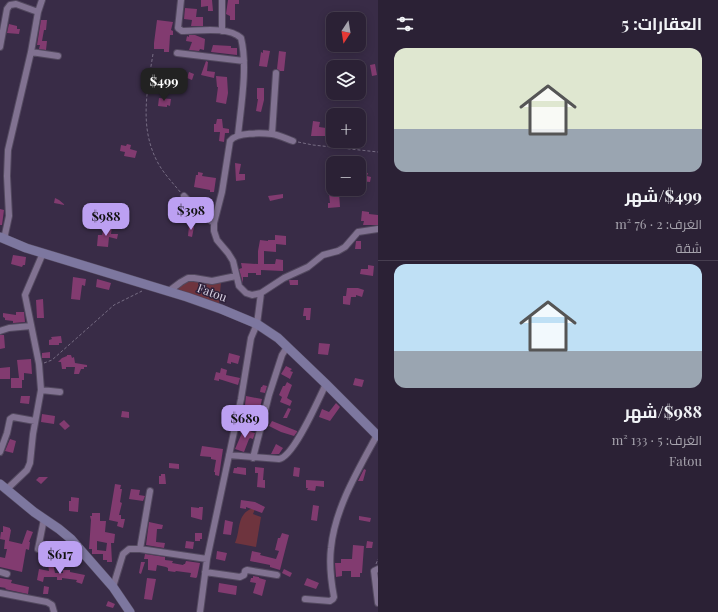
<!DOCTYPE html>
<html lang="ar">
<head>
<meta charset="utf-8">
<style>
	:root { --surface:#2b2135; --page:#33293d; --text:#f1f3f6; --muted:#a6a3ad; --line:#473e50; --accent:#bca0f2 }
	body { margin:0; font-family:"Playfair Display",Cairo,serif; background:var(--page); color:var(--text); direction:rtl; height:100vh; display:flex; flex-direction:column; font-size:15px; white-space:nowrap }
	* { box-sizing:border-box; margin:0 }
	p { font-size:13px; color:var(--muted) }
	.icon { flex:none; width:22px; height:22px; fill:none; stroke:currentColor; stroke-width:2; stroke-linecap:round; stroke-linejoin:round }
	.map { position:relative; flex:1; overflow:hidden; direction:ltr }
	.side { display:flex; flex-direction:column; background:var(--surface); width:340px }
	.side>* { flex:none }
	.needle { width:26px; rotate:192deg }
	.fabs { position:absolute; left:326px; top:12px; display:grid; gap:8px }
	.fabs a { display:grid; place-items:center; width:40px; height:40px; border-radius:8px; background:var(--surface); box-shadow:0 2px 10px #0003,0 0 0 1px var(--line); font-size:20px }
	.price { position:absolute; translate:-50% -34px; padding:0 9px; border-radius:8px; background:var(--accent); color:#111; font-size:13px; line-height:26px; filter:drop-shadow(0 1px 2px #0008) }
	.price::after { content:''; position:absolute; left:50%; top:24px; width:12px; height:9px; margin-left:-6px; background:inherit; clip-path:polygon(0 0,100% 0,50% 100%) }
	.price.active { background:#222; color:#fff }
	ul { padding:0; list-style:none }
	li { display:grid; align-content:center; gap:8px; height:212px; padding:0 16px }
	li+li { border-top:1px solid var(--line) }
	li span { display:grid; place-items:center; height:124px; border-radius:12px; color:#555 }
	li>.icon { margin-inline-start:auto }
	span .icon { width:72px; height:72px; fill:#fffc; stroke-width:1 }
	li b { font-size:17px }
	h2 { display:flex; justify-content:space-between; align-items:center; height:48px; padding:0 16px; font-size:17px }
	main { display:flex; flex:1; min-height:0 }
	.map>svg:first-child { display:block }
	.green { fill:#6e343e }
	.building { fill:#823b70; fill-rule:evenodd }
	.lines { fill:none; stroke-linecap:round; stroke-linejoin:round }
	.street-casing { stroke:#53495f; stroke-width:8 }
	.secondary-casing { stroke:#53495f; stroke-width:10 }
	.path { stroke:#776d84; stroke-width:1; stroke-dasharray:3 2; stroke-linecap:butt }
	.street { stroke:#817291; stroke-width:6 }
	.secondary { stroke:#7d779f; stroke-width:9 }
	.labels { text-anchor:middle; stroke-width:3; stroke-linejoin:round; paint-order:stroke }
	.street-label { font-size:12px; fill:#d7d0e1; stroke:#2f223c }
</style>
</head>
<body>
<main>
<section class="side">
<h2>العقارات: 5<svg class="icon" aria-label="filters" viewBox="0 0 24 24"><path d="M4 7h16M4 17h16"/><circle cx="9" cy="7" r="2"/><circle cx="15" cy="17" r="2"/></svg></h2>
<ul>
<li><span style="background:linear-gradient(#dfe7d0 65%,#9aa5b1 0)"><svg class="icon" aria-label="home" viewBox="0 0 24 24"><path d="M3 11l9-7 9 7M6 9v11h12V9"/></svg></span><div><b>$499/شهر</b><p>الغرف: 2 · 76 m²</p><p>شقة</p></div></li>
<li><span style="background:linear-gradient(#bfe0f5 70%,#9aa5b1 0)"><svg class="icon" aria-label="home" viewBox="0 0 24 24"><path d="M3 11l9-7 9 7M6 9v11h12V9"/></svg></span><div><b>$988/شهر</b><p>الغرف: 5 · 133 m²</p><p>Fatou</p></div></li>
</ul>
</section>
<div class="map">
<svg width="378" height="612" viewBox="0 0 378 612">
	<rect width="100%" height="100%" fill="#392c47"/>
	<path class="green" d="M186,279L221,282L219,304L175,289Z
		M253,508L255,509L253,514L261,517L256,547L235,543C241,530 236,514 253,508Z"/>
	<path class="building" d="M201,0H212L213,11H208V6L201,7Z
		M228,0H239V4H235V20H230V16L226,14Z
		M185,8L197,9L196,17H203V26H191L192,20L184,19Z
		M41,20H47L46,30H44L42,41H47L46,50L39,49L40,45H37Z
		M157,20L173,22L171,30L173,31V35H170L169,52H164V49H154V43Z
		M9,24L17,26V29H20L19,34L7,33Z
		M189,35H195L205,39L204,50L200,49L199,51L189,50L192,42L186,41L187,36L189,37Z
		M213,45L231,46V48H237V55L211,52Z
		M263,50L270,51L267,67L259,66L261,52L263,53Z
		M279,51L286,52L284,71H280L277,69Z
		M206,61L208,62L207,71L215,72L214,78L201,75Z
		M375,64L377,75L372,76L370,65Z
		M189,72L194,74L192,80L187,78Z
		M216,76L227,77L228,93L226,104L216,102L218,87H217Z
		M167,78L174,80L173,85L165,83Z
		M257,88H264V100L261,112L256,111L258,99H257Z
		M159,98L171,99L170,106L167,105V107L158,106Z
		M217,119H222L223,128L229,129V133H225L224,142L219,141L220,132H214V124H216Z
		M313,121L320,122L319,127L326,128L325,136H311Z
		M127,144L131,145L130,149L137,151L135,158L124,156L125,152L120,151L121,145L126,146Z
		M235,163L241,164L239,174H245V180L236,181Z
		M198,172L203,173L202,176L216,178L214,192H210V190L194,187L196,175H198Z
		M361,172L368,173L367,176L371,177L370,182L360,181Z
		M329,193H339L340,207L328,208V203H330Z
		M283,194V198L270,201L268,196Z
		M55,198L59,200L65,205L54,203Z
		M0,209L4,210L2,225H0Z
		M92,210L109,212L108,217L101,216L99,224L94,223V221L90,220Z
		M362,211L369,212V214L378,215V225H363L364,221H361Z
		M108,226L112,227L111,234H118L117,239L109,237L108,247L97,246L98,235H102L104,227L107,228Z
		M189,226L194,227L192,237L188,236Z
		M275,235L286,236V245L276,244V252L264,251V264H275L276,259L283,260V271L261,270V275H256V273H248V277H243V283L239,269L242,268L241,263L258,264V251L260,240L268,241V240H275Z
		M356,241H361V249H355Z
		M13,255L26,257L25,265H23L22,267L11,264Z
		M368,265L374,266L373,276L360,274L361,269H368Z
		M73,277L86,279L85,286L82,285L80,300L71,299Z
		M97,279L111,283L109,290L96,287Z
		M289,280H298V285H290Z
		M347,288H358L364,290L362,297L356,295V297H351L350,305L343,304V296H346Z
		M43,299L44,318H37L36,300Z
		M304,308H311L310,320H306V316H303Z
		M16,312H24L25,322L13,323V321L5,320V318L3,317V313L16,315Z
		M0,335H4L5,348L0,349Z
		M61,336L62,343H59V345H49V340L52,339L51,337Z
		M319,343L330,344L328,355L318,354Z
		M50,352V358H42V353Z
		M229,353L240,356L238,364L231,362V364L227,363Z
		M67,355H71L72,358L74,357L75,363L87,365V367H84V369H81L79,374H74L75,367H66V369H62L61,362H58L62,358L67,356Z
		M31,359L32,374L24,373V380H22V388H11V378H19L17,360Z
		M286,366L292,369L290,371L293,372L290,379L281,374Z
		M10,367V379H0V368Z
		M221,368L227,370L226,375L240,378L238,385L219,379V381L214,380L216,372L220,373Z
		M355,378L364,380L362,387L353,385Z
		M287,382L292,385L287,398L292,401L290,406L280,402L282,397L279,395L283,386H285Z
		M263,385L267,386L265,393L260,392L261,387H262Z
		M21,396H30L29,404L20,403Z
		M246,396L262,399L260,408L257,407V410L246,408L247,406L245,405Z
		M336,403L340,407L330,421L319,417L322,409L329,412Z
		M288,408L291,409L287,418H283Z
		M122,411L129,412V418L121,417Z
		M42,414L55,416L54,424L41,422Z
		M64,420L70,426L65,430L59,424Z
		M272,421L297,431V432L294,436L281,432L269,426Z
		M242,427L252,430L251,432L255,433L253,439L250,438L249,439L244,452L235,449L242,433L240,432Z
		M10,439L16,441L13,453L5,451Z
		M276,444L283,448L279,454H271Z
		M202,446L223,449L219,476L215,475V472H214L216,460L211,459V457L200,456Z
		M169,463L179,464V469L169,468Z
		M237,467L246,468V475L233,473L234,468H237Z
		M255,467L264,468L263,480H265V488L257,487L258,473H255Z
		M294,467L300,468L299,477L293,476Z
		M364,469L366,470L363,481H358Z
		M161,474H165L166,484H159V476H161Z
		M39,477H48L41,484L36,480Z
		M306,480L324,481V487L316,486L315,491L307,490L308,488H306Z
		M115,484L121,485L120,489H122L120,502L122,503L119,515H121V519H125L123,528L117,526L118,522L109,520Z
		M131,489L140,490L139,495L145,496L143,501L129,499Z
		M71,497L79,498L78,512L69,511V501H71Z
		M241,500L255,502L265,507L262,513L246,507V509L240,508Z
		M313,505L319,506L317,521L311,520Z
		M191,507L199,508V507H203L202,520L191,517Z
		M92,513H100V521H106L105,532L115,534L114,543H111L112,562H107V560H103V554H92V549H89L91,520L90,516H92ZM97,541L107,543L106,551L97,550Z
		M359,516L371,518L370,522L359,520Z
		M225,520L233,522L231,535L223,534Z
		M149,522L163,525L162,529H157L156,542L165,543L164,548L146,545Z
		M3,526L10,528V529L11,530L9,541L22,544L27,530L33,532L29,542H30L29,550L26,549L22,572L0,567V557L5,558L7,549H4L5,540L0,539L1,532H3Z
		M195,533H202V539H200V541H195Z
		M282,533L289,535L280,570L270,567V565L250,561L252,551L261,553L260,555L276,559L279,551L275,550L278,538H280Z
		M186,541L194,542L193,549L185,548Z
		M367,541L373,542L372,548H366Z
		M65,542L72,554L71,555L72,558L69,560L64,554L60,544Z
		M353,545L364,546L362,573H360V577H351V571H342V576L336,577L335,563H341V559H352Z
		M217,551L227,553L225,561L216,559Z
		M145,554L165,557V560L173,561L172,563L183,565L184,564H185L186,561L200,563L197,577L196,578L190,577L191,573L176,571L175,572L168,571V568L166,567L157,565L156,571L148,570V559H144Z
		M141,562H145L141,574L139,573Z
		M53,563L55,573H63V570H70V572L85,575L82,584L76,582L77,580L62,578V580H57V577H44L43,582L37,580L39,569L49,571L48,564Z
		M284,569L292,573L290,577L282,573Z
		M253,576L259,577V578L266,580L262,596L253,593L256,583L250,582L251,578H253Z
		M0,578L12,580L11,583L29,587L28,594L9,590L5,589L6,588L0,587Z
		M147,578L156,579L152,600L144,599Z
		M307,578L319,583L316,589L304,585Z
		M219,583L237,586L236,595L218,592Z
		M44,586L49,587L48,594H43Z
		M108,601L115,604L113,608L106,606Z"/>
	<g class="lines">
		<defs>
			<path id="street" d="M181,0L178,28L182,31C199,31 228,26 241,38C248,66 241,106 238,135
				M222,31V0
				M0,47L7,9L10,5L16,4L38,12
				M31,52L58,56
				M177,53L244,61
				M272,134L276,73
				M293,141C287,139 279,135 272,134C262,133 236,132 230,141L222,192L214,223V231L217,240L228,253L233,261L239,286L246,293L252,295L261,293L284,278L308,267L323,255L338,251L345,247L358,232L378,229
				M184,196L197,210L214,223
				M4,239L9,216L7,176L8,150L31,52L38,12L42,0
				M169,291L181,282L188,278H194L212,281L236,276
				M0,331L9,328L31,326
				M41,390L60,392
				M0,452L7,433L10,419L13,417L35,421
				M229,455L279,459C294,457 319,398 326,384
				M253,458L269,395L282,355L287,347
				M6,490L27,470L30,463L33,434L41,390L39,364L25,295L43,253
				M38,549L44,519
				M140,549L150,491
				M378,569L374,571L378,603
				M0,572L7,574
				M205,572L240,577L244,575L245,571L247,570L277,575
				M113,587L123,554L129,549H140L207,559
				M0,593L47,602L52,605L54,612
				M305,599L330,601L333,599L334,597C331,581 329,564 331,548C335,508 358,470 377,435
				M200,612L207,559L241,399L251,338L257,324L261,293"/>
			<path id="secondary" d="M0,237L26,248L187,297L221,309L257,324L278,338L326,384L378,436
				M0,484L34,512L59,529L71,539L113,587L130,612"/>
		</defs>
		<use href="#street" class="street-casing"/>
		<use href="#secondary" class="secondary-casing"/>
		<path class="path" d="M153,54C147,91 139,128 158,163C164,174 173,183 181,193
			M298,142L313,145L378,152
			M44,363L52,360L114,305L142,291
			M376,564L378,559"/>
		<use href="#street" class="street"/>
		<use href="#secondary" class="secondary"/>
	</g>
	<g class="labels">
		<g class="street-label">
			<text transform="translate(212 293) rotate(20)" y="4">Fatou</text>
		</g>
	</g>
</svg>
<div class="fabs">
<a><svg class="needle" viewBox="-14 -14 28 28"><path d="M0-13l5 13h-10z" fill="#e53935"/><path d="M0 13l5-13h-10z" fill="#a6a3ad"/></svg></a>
<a><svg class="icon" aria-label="layers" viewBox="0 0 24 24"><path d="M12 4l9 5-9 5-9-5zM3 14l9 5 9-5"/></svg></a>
<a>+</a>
<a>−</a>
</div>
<b class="price active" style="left:164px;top:102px">$499</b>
<b class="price" style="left:191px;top:231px">$398</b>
<b class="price" style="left:106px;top:237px">$988</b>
<b class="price" style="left:245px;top:439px">$689</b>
<b class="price" style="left:60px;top:575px">$617</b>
</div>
</main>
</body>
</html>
